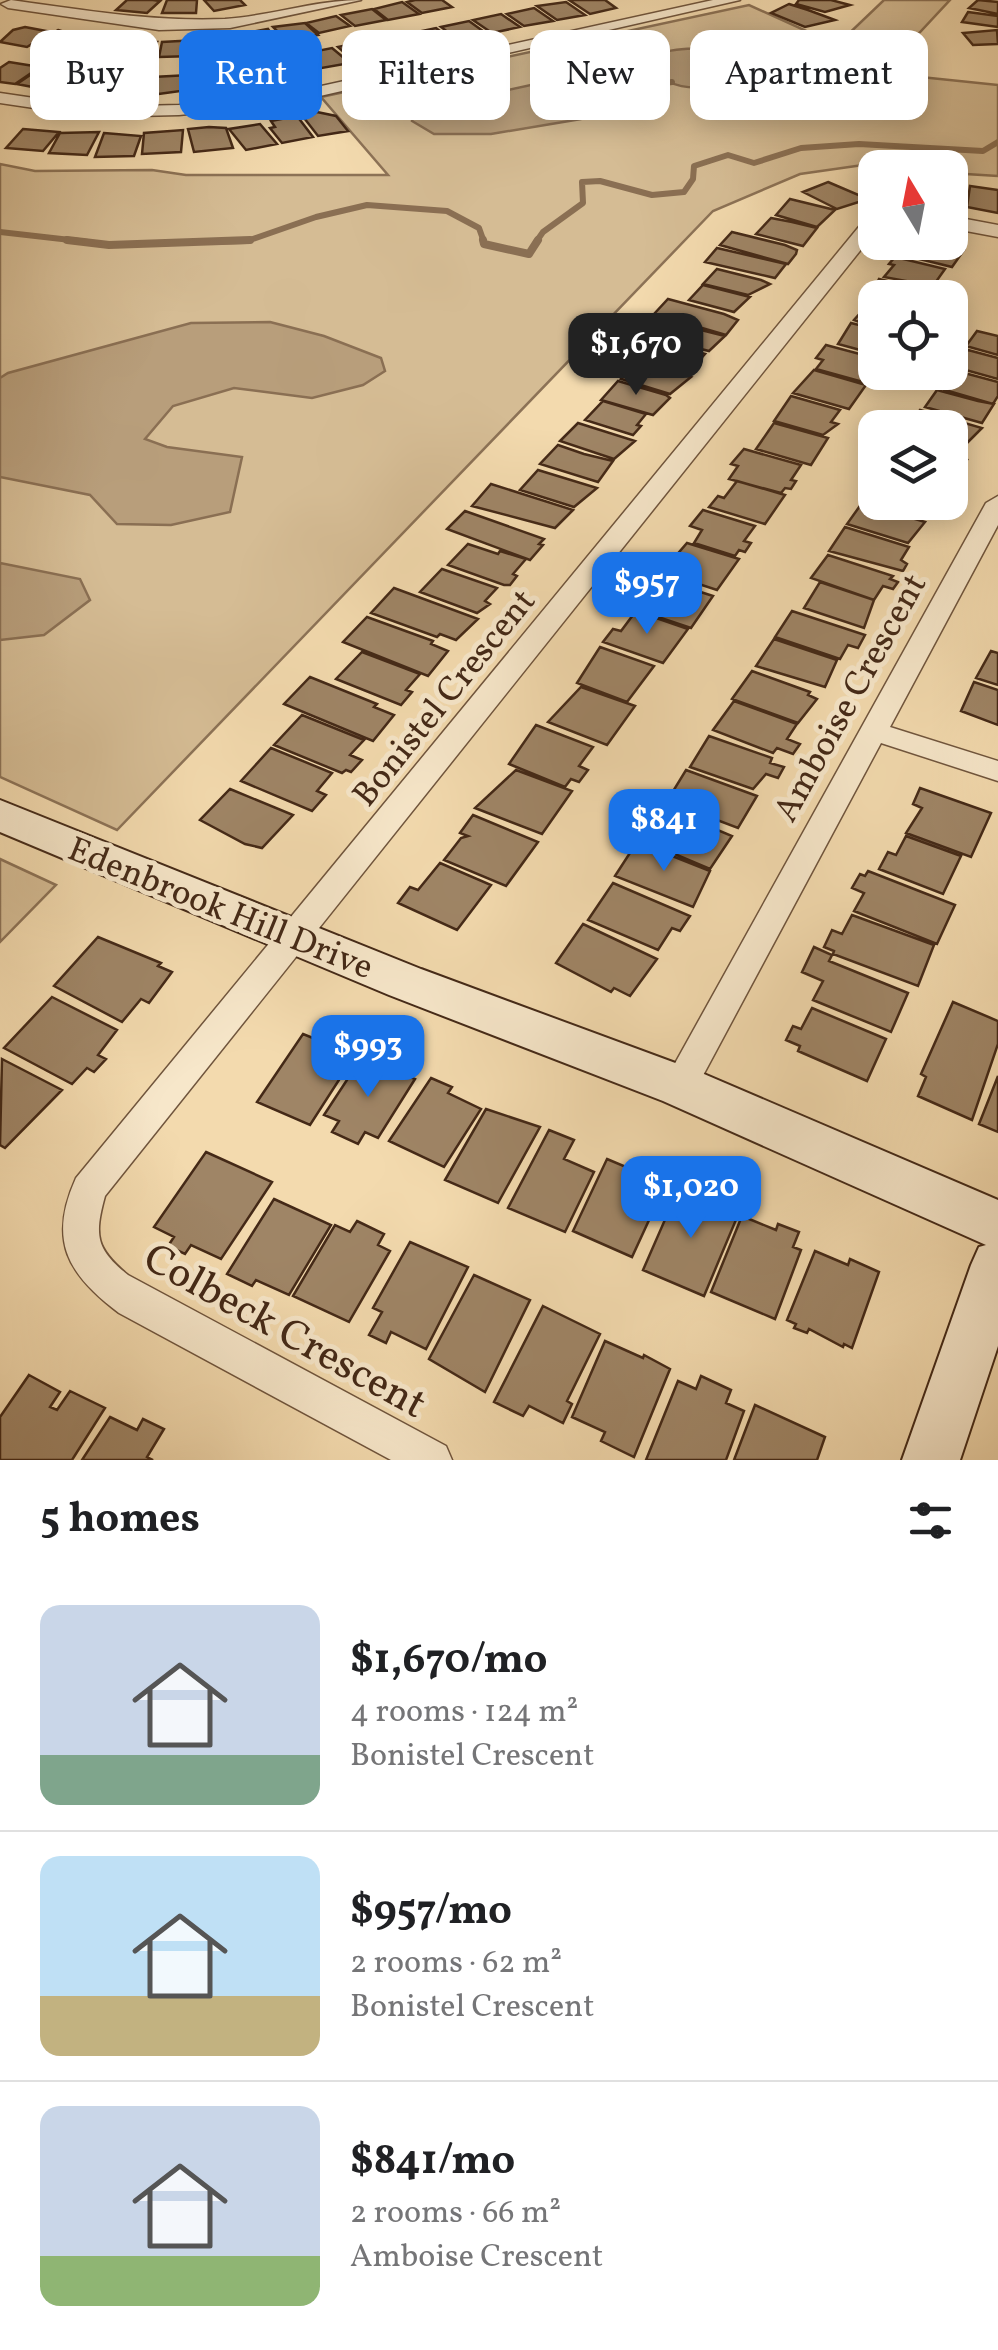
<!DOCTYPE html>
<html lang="en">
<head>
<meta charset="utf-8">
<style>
	:root { --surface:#fff; --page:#f6f6f6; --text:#202124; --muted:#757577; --line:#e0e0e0; --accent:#1a73e8 }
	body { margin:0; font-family:Vollkorn,serif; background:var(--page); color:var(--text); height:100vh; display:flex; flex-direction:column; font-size:38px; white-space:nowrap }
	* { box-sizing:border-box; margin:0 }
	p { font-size:32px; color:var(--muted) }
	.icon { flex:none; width:55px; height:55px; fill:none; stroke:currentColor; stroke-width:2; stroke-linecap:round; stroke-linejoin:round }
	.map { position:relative; height:1460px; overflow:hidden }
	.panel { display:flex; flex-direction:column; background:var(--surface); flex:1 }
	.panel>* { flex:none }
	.top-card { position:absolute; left:30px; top:30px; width:940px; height:90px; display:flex; gap:20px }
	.needle { width:65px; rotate:350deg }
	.fabs { position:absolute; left:858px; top:150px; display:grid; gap:20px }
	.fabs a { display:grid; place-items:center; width:110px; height:110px; border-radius:20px; background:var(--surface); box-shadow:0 5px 25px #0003; font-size:50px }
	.price { position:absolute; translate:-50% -85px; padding:0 22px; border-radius:20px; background:var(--accent); color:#fff; font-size:32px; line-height:65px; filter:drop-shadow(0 2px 5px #0008) }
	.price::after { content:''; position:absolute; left:50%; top:60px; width:30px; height:22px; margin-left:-15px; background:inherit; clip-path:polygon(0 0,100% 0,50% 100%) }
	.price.current { background:#222; color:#fff }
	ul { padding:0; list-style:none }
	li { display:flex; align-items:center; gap:30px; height:250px; padding:0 40px }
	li+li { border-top:2px solid var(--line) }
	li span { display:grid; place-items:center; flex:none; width:280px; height:200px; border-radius:20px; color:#555 }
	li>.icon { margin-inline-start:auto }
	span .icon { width:120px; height:120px; fill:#fffc; stroke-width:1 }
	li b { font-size:42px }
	h2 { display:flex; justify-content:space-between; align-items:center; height:120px; padding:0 40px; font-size:42px }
	.pill { padding:0 35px; border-radius:20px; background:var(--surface); box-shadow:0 5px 25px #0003; font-size:35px; line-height:90px }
	.pill.current { background:var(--accent); color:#fff }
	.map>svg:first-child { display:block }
	.green { fill:#d5bc94; stroke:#8c7256; stroke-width:2.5 }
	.water { fill:#b89e7b; stroke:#8a6f53; stroke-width:2.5 }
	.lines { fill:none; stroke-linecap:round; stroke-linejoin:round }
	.stream-far1 { stroke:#8a6f53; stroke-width:6 }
	.stream { stroke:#8a6f53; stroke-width:8 }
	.building { fill:#9f8566; stroke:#442917; stroke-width:2.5 }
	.street-casing { stroke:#70553d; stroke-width:3 }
	.secondary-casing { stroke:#442917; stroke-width:4 }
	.street { fill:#f7e7ca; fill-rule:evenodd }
	.secondary { fill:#f7e7ca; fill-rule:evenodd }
	.labels { text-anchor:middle; stroke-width:10; stroke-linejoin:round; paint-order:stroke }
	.street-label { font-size:35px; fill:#442917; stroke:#f7e7ca }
	.near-street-label { font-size:42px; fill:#442917; stroke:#f7e7ca }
</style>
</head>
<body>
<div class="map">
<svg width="998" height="1460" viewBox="0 0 998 1460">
	<rect width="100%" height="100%" fill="#f3daae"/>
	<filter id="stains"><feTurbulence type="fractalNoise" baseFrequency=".002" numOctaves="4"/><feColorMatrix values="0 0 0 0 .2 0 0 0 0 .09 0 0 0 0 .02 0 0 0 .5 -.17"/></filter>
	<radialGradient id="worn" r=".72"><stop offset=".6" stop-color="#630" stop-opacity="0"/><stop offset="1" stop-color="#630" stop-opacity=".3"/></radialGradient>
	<path class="green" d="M884,0H950L882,73L998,85V176L950,173V168L870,164L800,174L713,211L117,830L0,777V164L35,171L152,170L186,175H388L321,97L749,5L837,45Z
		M0,859L56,885L0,942Z"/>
	<path class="water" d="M740,49L757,58L758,69C718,89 678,100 644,64C661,42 714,50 740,49Z
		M613,67H626L665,87V91L617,103L581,119L491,134H434L412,121L414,113L422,109Z
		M270,322L324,336L381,358L385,371L363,385L312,398L234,388L173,406L145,439L167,447L242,457L230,512L171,525L117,524L90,495L0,477V378L8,373L191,323Z
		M0,563L80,579L90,600L44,635L0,640Z"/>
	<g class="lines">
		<path class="stream-far1" d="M659,84L672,82
			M0,232L88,242
			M196,242L247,241L316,217L367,205L447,211L479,228L484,242
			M536,242L543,232L583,203L582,182L600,181L652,195L684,192L693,179L694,166L728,155L754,163L801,148L859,144L983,151L998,142"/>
		<path class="stream" d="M67,240L109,245L250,240
			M483,240L484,244L529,254L538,240"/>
	</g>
	<path class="building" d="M127,0H153L160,1L147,13L116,10Z
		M167,0H197L196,13H162Z
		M204,0H240L245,5L214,11Z
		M415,0H442L452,7L422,13L407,2Z
		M569,0H605L616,8L590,14Z
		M799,0H831L850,5L825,12L796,4Z
		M978,0L998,2V14L969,8Z
		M402,2L419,14L388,20L374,9Z
		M566,2L585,15L557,20L537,6Z
		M789,4L808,10L835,20L805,27L771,13Z
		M534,8L553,21L524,26L507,14Z
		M372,9L386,20L355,26L341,15Z
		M968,12L998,16V27L962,22Z
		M501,14L520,27L492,33L473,20Z
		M336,16L350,26L319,33L306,23Z
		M469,21L487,34L457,39L441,27Z
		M305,23L318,35L287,41L273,27Z
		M25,27L51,32L27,47L0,42L13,30Z
		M436,28L450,39L442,40L446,43L425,47L408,34Z
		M268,29L278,43L267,47L245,48L236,35Z
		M58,30L83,38L62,52L32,46Z
		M997,30L998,44L973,45L963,33Z
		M402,34L420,48L388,53L372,40Z
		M233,35L242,49L222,54L208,53L200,39Z
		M87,38L118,42L104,54L72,51Z
		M197,40L194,56L159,57L162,42Z
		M367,41L386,56L355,62L338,47Z
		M123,42H157L150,56H116Z
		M332,48L350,63L316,69L302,54Z
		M296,58L309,68L303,69L306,71L283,76L269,64Z
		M9,62L40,67L15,84L0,82V68Z
		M262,63L278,78L246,85L230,69Z
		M226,70L229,88L193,90L190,73Z
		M36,71L67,77L48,90L17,84Z
		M75,75L109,77L97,94L62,92Z
		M189,75L188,90L151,95L153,77Z
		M111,77H147L141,94H104Z
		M317,112L336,116L348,131L318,136L301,114Z
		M297,116L313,137L282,143L270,128L275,127L271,121Z
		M260,124L277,144L246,150L229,129Z
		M209,127L226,128L233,148L194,152L188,129Z
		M23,129L59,132L43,151L6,148Z
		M183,130L181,152L142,154L144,133Z
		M99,132L87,155L49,153L60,133Z
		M104,133L141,136L134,156L95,157Z
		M828,182L868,199L837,209L803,192Z
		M970,186L998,190V213L967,207Z
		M790,199L835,210L817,227L776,215Z
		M771,218L792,222L817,228L803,246L756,234Z
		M732,232L785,245L797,250L796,254L788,264L720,245Z
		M915,242H946L964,250L952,267L907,256Z
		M717,248L786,264L775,278L705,262Z
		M895,257L945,269L933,286L884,277L894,265L889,264Z
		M717,269L761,280L770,284L748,295L703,284Z
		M879,279L932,292L928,298L869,299Z
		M703,285L750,297L734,312L689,300Z
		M668,299L724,314L738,320L726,335L654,314Z
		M870,302L875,303V328L854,320Z
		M652,317L701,330L725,336L709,351L637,333Z
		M851,323L875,329V354L838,344Z
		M977,331L998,336V355L966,346Z
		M662,342L705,354L689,372L646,360Z
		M826,345L875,358L870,371L877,373L863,382L816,369L823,360L816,358Z
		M968,350L998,358V379L955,367Z
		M638,361L691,377L670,394L621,379Z
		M814,370L866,385L849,409L793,393Z
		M957,371L998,382V396L993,404L945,390Z
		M618,381L666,395L670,398L653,415L601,400Z
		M937,390L978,401L994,404L982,423L925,407Z
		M791,396L840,410L831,422L838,424L823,435L774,421Z
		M603,401L646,414L637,425L641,426L633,435L585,420Z
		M920,410L982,428L965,445L950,441V428H908Z
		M578,423L635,441L614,459L560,441Z
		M774,423L828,438L811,465L756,449Z
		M950,443L964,447L957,458L967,460L961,471L950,467Z
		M558,445L584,454L613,461L598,482L540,464Z
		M744,449L801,465L791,480L796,481L791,489L785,488L781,493L729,479L738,466L731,464Z
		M538,470L597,488L574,507L520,490Z
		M737,481L785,495L765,524L709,507L718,496L724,498Z
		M491,484L573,510L555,528L472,506Z
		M876,502H930L928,506L933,508L928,514L915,510L913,514Z
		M862,503L925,522L908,543L847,524Z
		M703,510L755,526L744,541L751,543L745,552L739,550L735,556L694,543L702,530L690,526Z
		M465,511L544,539L539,544L543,545L530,560L447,529Z
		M845,527L909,547L901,560L907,564L903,571L829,551Z
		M687,543L739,559L717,590L662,572Z
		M468,544L498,554L500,551L526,559L513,574L517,576L510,585H504L448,565Z
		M828,555L893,576L890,579L898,582L893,589L883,586L874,600L811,578Z
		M442,569L497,588L485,601L490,604L477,613L420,592Z
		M657,578L713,596L691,628L640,611L650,596L645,595Z
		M820,582L874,600L864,628L804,608Z
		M394,588L478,619L456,640L440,634L437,637L371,613Z
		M636,611L688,629L663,663L603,642L613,629L621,631Z
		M792,611L865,635L858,648L848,645L840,659L775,637Z
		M367,617L433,641L431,644L448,651L428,676L343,642Z
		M774,639L837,660L825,687L756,666Z
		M600,647L654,666L627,702L577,683Z
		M991,651L998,653V685L976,678Z
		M362,652L420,674L406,690L412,692L401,705L336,679Z
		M752,671L810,692L808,695L817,699L798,723L732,699Z
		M310,677L377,704L374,707L394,715L373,741L284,704Z
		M974,682L998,690V725L961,711Z
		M581,687L635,706L607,745L548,722Z
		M734,701L797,724L787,739L800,744L793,754L777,748L773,753L713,730Z
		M302,715L364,740L350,755L362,760L351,772L346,770L342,773L274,745Z
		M536,725L593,747L579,766L588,770L579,782L571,779L565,787L509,764Z
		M709,736L772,758L770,763L784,767L778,778L766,774L753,789L690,767Z
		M271,748L332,773L317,791L326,795L312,811L241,781Z
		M516,770L572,791L542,834L475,808Z
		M686,770L757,796L738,828L667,801Z
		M920,788L991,813L971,857L906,833L922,808L913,804Z
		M230,789L293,815L262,848L245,844L200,820Z
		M663,807L732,836L710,869L639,839Z
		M473,815L538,842L506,886L444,860L461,838L468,836L460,833Z
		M906,836L961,856L943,894L879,869L888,852L896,855Z
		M637,842L710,871L693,907L615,876Z
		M440,863L491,885L457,930L398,903L410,887L418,890Z
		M868,871L955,905L937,944L854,911L864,893L852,888L860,874L865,876Z
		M613,883L690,916L680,931L672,928L658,950L588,920Z
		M852,915L934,945L918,986L833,954L834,951L824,947L832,930L842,934Z
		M583,924L657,959L630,996L614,988L611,992L556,963Z
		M98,937L161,963L158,966L172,972L149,1003L141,999L122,1022L54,986Z
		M814,947L832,955L829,961L908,993L891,1032L813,1000L823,981L802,972Z
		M52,997L117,1030L98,1055L106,1059L94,1072L87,1068L72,1084L4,1048Z
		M953,1002L998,1021V1044L972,1120L918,1096L926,1077L921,1074Z
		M812,1008L886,1039L867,1081L798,1051L800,1046L786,1040L793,1026L801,1029Z
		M303,1034L355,1055L310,1125L257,1102Z
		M362,1057L415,1079L378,1138L365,1132L358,1144L332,1132L339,1121L324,1115Z
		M2,1059L62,1090L5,1148L0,1145Z
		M998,1076V1132L979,1124Z
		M431,1078L452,1087L448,1093L481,1109L444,1167L389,1141Z
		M486,1109L540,1127L498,1203L445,1180Z
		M549,1130L574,1140L564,1159L594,1172L565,1232L508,1208Z
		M206,1152L272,1182L221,1259L191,1245L185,1254L168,1246L174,1237L154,1227Z
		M607,1159L640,1173L644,1166L663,1173L655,1191L661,1194L632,1257L573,1231Z
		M681,1183L709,1194L706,1201L738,1215L704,1296L643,1270Z
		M274,1199L331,1225L289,1295L256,1280L252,1286L227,1274Z
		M742,1216L776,1230L778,1224L799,1232L793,1247L801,1250L775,1319L711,1292Z
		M357,1221L384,1234L378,1245L390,1251L349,1322L293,1296L335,1225L350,1232Z
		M410,1242L468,1267L426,1349L391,1332L386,1343L369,1335L382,1312L373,1308Z
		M815,1251L848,1265L850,1259L879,1272L852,1348L844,1344L843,1347L809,1329L807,1333L794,1328L796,1324L787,1320Z
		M474,1275L530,1300L485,1392L429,1359Z
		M543,1306L600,1334L567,1401L572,1404L563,1423L529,1406L523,1416L494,1402Z
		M605,1341L643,1358L644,1355L670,1369L634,1457L601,1441L605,1432L572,1417Z
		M29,1375L60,1392L50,1407L57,1410L70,1391L105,1408L72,1460H0V1417Z
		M701,1376L731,1390L726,1403L744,1411L726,1460H646L678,1381L696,1389Z
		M755,1405L825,1437L817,1460H734Z
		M110,1417L137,1430L143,1419L164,1429L147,1457L153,1460H82Z"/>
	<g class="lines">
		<defs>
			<path id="street" d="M11,0C83,10 153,22 225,19C271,16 315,0 361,0L230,28L159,30L8,8L1,4Z
				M713,0H740L285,104L179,115L95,117L0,103V93L95,107L179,105L285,94Z
				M950,216L998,225V237L950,228Z
				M875,219V232L105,1196C94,1236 96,1249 128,1275L446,1446L452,1460H391L119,1313C67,1274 48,1240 76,1178L862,223Z
				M998,496V525L890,727L998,761V781L881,743L692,1096L680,1100L668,1096L663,1086L668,1076L986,503Z"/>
			<path id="secondary" d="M0,800L421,969L697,1071L998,1200V1346L960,1460H902L971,1265L979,1247L986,1245L663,1101L389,995L0,832Z"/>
		</defs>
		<use href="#street" class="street-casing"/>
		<use href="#secondary" class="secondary-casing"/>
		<use href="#street" class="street"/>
		<use href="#secondary" class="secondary"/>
	</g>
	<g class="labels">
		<g class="street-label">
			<text transform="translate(443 697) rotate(-51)" y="12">Bonistel Crescent</text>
			<text transform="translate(849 697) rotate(-61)" y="12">Amboise Crescent</text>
			<text transform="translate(221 907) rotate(22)" y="12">Edenbrook Hill Drive</text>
		</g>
		<g class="near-street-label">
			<text transform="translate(286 1329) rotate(29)" y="15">Colbeck Crescent</text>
		</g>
	</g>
	<rect width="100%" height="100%" filter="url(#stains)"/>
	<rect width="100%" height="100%" fill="url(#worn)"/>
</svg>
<div class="fabs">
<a><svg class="needle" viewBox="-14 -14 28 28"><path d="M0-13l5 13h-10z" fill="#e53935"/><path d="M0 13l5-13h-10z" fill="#757577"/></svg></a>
<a><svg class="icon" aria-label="locate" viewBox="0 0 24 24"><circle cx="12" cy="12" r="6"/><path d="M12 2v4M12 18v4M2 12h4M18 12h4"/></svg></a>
<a><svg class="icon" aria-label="layers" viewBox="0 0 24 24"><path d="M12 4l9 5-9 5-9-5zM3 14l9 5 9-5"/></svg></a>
</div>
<b class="price current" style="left:636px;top:398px">$1,670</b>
<b class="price" style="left:647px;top:637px">$957</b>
<b class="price" style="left:664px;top:874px">$841</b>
<b class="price" style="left:368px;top:1100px">$993</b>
<b class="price" style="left:691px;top:1241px">$1,020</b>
<div class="top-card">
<a class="pill">Buy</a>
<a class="pill current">Rent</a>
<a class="pill">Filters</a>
<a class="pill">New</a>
<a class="pill">Apartment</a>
</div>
</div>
<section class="panel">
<h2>5 homes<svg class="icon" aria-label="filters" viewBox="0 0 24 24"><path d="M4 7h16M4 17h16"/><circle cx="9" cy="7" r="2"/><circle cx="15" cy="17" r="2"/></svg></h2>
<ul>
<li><span style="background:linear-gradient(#c9d6e8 75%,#7fa58c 0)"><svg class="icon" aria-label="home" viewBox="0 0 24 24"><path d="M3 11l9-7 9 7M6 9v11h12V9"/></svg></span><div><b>$1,670/mo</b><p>4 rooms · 124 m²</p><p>Bonistel Crescent</p></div></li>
<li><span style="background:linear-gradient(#bfe0f5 70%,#c2b280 0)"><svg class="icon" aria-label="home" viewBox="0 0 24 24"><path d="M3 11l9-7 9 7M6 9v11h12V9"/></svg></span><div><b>$957/mo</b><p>2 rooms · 62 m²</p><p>Bonistel Crescent</p></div></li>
<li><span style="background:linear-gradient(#c9d6e8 75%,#8fb573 0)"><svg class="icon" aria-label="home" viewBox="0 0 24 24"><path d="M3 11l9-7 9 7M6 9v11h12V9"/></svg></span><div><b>$841/mo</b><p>2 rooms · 66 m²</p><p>Amboise Crescent</p></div></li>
</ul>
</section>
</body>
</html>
